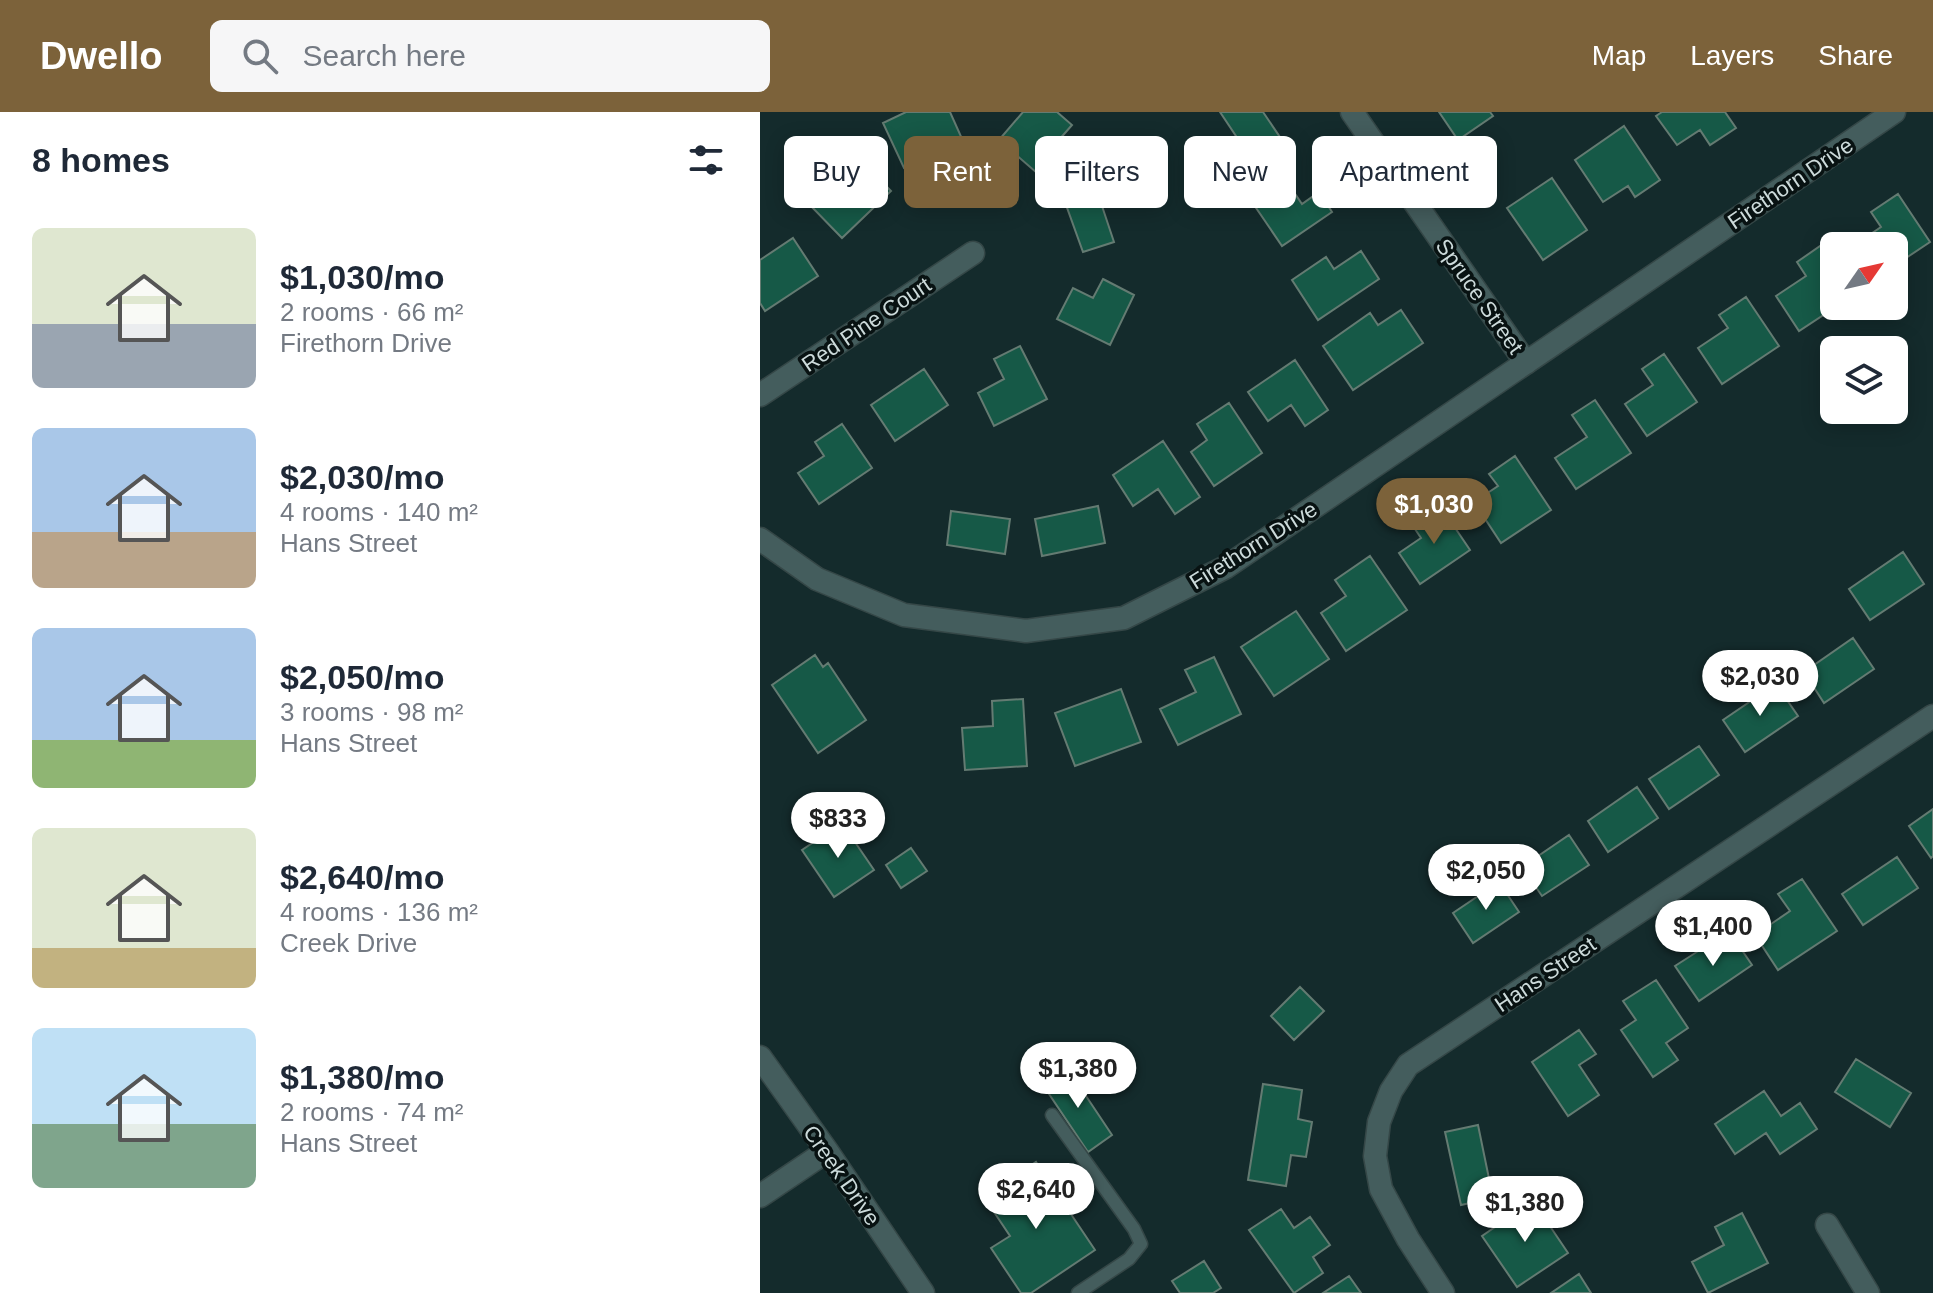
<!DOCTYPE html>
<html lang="en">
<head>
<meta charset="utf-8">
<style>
	:root { --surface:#fff; --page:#f6f6f7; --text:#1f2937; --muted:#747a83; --accent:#7c623a }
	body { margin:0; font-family:Helvetica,sans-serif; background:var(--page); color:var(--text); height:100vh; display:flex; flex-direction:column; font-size:30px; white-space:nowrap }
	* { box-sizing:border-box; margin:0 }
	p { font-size:26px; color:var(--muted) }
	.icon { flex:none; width:44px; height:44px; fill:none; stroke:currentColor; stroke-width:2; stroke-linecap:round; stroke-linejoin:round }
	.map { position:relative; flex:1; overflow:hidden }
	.details { display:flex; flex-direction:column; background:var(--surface); width:760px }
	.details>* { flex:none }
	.banner { position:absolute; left:24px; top:24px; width:760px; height:72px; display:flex; gap:16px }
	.needle { width:52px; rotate:56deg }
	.fabs { position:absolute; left:1060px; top:120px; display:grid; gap:16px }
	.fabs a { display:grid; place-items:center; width:88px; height:88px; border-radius:12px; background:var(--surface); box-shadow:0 4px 20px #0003; font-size:40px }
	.price { position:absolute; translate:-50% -68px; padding:0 18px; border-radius:28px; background:#fff; color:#222; font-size:26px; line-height:52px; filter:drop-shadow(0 2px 4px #0008) }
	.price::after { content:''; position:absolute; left:50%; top:48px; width:24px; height:18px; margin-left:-12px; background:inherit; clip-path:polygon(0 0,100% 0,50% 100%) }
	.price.active { background:var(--accent); color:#fff }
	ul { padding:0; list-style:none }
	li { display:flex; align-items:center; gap:24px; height:200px; padding:0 32px }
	li span { display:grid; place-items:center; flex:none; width:224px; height:160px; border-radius:12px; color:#555 }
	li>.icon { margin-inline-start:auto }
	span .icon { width:96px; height:96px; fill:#fffc; stroke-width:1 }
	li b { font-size:34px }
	h2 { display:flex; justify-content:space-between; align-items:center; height:96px; padding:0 32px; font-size:34px }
	.chip { padding:0 28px; border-radius:12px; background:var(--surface); box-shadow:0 4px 20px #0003; font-size:28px; line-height:72px }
	.chip.active { background:var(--accent); color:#fff }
	header { display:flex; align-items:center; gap:48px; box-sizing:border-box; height:112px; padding:0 40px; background:var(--accent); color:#fff }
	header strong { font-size:38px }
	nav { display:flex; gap:44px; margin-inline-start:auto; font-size:28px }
	.search { width:560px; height:72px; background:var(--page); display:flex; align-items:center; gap:20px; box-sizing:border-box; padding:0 28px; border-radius:12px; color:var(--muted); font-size:30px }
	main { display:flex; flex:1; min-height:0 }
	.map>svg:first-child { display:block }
	.building { fill:#165947; stroke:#647b72; stroke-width:2 }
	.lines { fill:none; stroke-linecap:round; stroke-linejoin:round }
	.service-casing { stroke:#354747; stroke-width:15 }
	.minor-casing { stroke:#354747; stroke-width:25 }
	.tertiary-casing { stroke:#354747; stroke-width:25 }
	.service { stroke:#445d5d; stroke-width:12 }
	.minor { stroke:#445d5d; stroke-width:22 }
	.tertiary { stroke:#445d5d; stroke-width:22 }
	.labels { text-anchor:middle; stroke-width:7; stroke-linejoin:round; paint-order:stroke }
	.street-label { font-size:22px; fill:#ccdada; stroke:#081212 }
</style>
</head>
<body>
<header>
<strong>Dwello</strong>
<div class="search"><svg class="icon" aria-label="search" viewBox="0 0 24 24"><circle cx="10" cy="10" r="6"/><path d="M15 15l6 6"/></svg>Search here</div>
<nav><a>Map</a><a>Layers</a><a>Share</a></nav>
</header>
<main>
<section class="details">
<h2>8 homes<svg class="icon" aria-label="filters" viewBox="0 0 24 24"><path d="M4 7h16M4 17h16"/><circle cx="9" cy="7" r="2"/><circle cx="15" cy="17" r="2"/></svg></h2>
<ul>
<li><span style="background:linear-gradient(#dfe7d0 60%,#9aa5b1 0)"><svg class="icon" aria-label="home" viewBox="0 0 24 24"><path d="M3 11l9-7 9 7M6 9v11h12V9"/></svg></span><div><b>$1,030/mo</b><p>2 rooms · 66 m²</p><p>Firethorn Drive</p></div></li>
<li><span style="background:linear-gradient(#a9c7e8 65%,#b9a48a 0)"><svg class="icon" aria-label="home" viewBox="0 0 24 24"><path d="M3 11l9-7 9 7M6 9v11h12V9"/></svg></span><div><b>$2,030/mo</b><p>4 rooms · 140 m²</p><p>Hans Street</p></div></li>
<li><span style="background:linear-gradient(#a9c7e8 70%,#8fb573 0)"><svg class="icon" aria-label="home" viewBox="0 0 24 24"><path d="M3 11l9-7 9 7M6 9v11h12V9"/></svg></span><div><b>$2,050/mo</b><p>3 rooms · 98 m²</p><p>Hans Street</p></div></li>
<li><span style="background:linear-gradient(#dfe7d0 75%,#c2b280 0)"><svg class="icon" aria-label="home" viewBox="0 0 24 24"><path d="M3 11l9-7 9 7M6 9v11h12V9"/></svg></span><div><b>$2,640/mo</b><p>4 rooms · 136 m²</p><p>Creek Drive</p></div></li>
<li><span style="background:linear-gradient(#bfe0f5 60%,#7fa58c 0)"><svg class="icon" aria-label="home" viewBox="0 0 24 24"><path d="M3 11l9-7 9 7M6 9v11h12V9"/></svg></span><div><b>$1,380/mo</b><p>2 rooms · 74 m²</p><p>Hans Street</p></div></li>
</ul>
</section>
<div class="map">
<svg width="1173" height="1181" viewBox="0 0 1173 1181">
	<rect width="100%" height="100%" fill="#142b2c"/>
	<path class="building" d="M146,0H190L203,29L144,56L123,11Z
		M263,0H297L312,13L298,29L309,38L284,67L239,28Z
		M460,0H503L526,34L496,54Z
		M679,0H730L733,4L698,28Z
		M902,0H965L976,16L950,33L940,18L917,33L896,4Z
		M864,14L900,68L875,85L868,74L843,90L815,48Z
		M96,43L131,79L82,126L47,90Z
		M523,64L542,92L559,80L572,100L522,134L490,87Z
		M792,66L827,118L783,148L747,96Z
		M337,79L354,130L323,140L305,90Z
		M1138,82L1170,130L1134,154V134H1093L1121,115L1111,100Z
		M33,126L58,164L5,199L0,191V148Z
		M1063,132L1074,149V194H1077L1039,219L1016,184L1046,164L1037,150Z
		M601,139L619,167L558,208L532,168L566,145L574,157Z
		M343,167L374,183L350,233L297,207L313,176L333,186Z
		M986,185L1019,234L962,272L938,236L968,216L959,203Z
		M641,198L663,231L593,278L563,234L610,201L618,213Z
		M260,234L287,287L234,314L218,281L244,267L234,247Z
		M904,242L937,290L887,324L865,292L893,273L882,257Z
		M535,248L568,298L545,314L531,293L508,309L488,280Z
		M164,257L188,293L135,329L111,293Z
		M835,288L871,341L816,377L795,346L827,325L812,303Z
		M469,291L502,341L454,374L431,340L447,328L437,312Z
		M82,312L112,356L59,392L38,361L64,344L55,330Z
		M403,329L440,385L415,402L398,377L373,394L353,363Z
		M755,344L791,398L741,431L714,390L738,374L729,362Z
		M338,394L345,431L282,444L275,407Z
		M681,395L710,438L660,472L639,441L661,426L653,414Z
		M191,399L250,407L245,442L187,433Z
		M1143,440L1164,472L1110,508L1089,477Z
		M610,444L647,498L586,539L561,501L586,484L575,468Z
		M536,499L569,547L514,584L481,535Z
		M1093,526L1114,557L1064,591L1044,560Z
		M55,543L63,555L68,551L106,608L58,641L12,573Z
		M454,545L481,602L418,633L400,597L436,580L425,558Z
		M1016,572L1038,604L985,640L963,608Z
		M361,577L381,630L315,654L295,601Z
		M263,587L267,654L205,658L202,616L233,614L232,589Z
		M939,634L959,663L909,697L889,667Z
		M877,675L898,706L848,740L828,709Z
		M1173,697V744L1171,746L1149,714Z
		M82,711L114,758L74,785L42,738Z
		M809,723L829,753L782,784L762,755Z
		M151,736L167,759L141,776L126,753Z
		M1137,745L1158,776L1103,813L1082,782Z
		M1042,767L1077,819L1018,858L995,823L1030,799L1018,782Z
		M739,770L759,800L713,831L693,801Z
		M973,825L992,853L939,889L915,854L943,836L947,842Z
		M896,868L928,916L906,931L918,948L893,965L861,918L876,908L863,889Z
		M540,875L564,899L534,928L511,904Z
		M819,918L836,942L819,953L839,983L808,1004L772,950Z
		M1096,947L1151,981L1130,1015L1075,980Z
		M308,957L352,1023L328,1040L283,973Z
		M503,972L542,978L538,1007L552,1010L546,1045L531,1043L526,1074L488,1068Z
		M1004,979L1021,1004L1040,991L1057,1017L1020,1042L1006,1021L975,1042L955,1012Z
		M718,1013L733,1086L701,1093L685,1020Z
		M276,1050L335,1138L271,1181H261L231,1136L250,1124L224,1085Z
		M773,1089L808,1141L757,1175L722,1124Z
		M521,1097L534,1116L550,1105L570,1133L553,1145L563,1161L534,1181L489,1118Z
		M982,1101L1008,1151L948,1181L932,1150L964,1133L955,1115Z
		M444,1149L461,1176L453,1181H420L412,1169Z
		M819,1162L831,1181H791Z
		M589,1164L601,1181H563Z"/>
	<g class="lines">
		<defs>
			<path id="service" d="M292,1003L374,1117L381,1132L369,1147L318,1181"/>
			<path id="minor" d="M592,0L766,251
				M0,283L213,141
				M0,427L57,467L144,503L266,519L364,506L466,455L1134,0
				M1067,1113L1108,1181
				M683,1181L648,1127L621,1077L615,1044L619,1010L631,979L648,953L1173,604"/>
			<path id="tertiary" d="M0,945L67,1039L163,1181
				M0,1084L67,1039"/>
		</defs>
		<use href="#service" class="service-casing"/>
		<use href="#minor" class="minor-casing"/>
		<use href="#tertiary" class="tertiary-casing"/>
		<use href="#service" class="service"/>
		<use href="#minor" class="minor"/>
		<use href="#tertiary" class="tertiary"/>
	</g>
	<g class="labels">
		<g class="street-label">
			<text transform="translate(1030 71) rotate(-34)" y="8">Firethorn Drive</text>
			<text transform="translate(720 184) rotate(55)" y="8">Spruce Street</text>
			<text transform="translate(106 212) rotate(-34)" y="8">Red Pine Court</text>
			<text transform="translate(493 433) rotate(-32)" y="8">Firethorn Drive</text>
			<text transform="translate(785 862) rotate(-34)" y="8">Hans Street</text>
			<text transform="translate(82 1063) rotate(55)" y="8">Creek Drive</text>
		</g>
	</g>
</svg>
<div class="fabs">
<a><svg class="needle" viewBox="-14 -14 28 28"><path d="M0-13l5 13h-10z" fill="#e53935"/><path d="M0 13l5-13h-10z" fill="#747a83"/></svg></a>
<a><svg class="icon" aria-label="layers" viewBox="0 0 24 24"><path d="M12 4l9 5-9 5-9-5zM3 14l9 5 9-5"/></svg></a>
</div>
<b class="price active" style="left:674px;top:434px">$1,030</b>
<b class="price" style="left:1000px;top:606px">$2,030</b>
<b class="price" style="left:78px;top:748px">$833</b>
<b class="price" style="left:726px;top:800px">$2,050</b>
<b class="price" style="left:953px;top:856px">$1,400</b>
<b class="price" style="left:318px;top:998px">$1,380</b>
<b class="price" style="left:276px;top:1119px">$2,640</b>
<b class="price" style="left:765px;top:1132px">$1,380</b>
<div class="banner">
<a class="chip">Buy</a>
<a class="chip active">Rent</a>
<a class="chip">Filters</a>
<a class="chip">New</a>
<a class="chip">Apartment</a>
</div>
</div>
</main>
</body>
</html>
